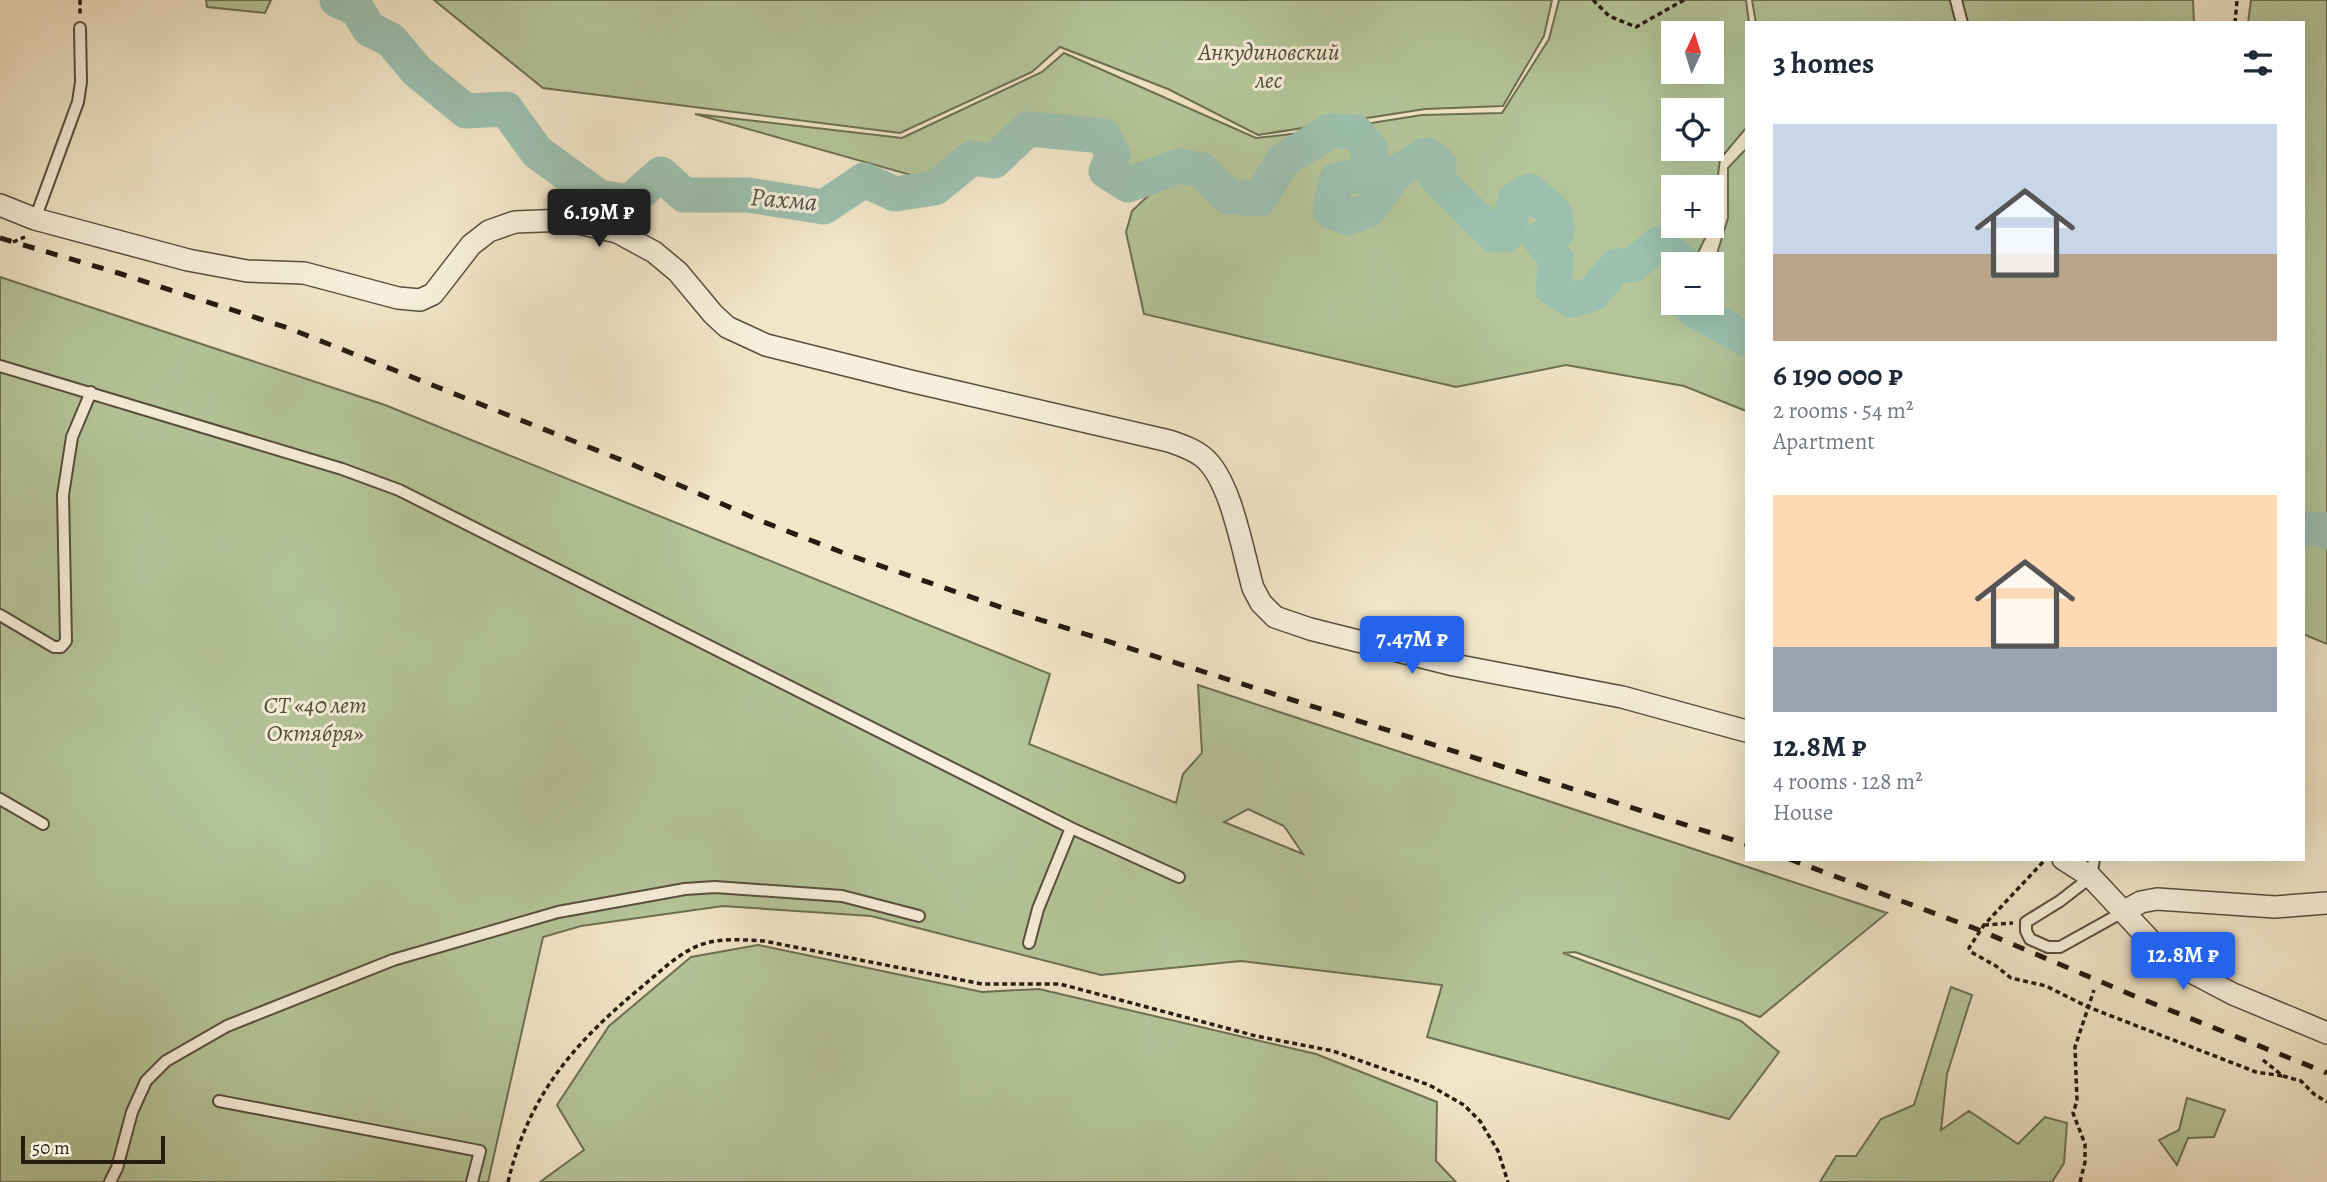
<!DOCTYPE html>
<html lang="en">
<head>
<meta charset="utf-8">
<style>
	:root { --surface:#fff; --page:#f2f2f3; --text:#1f2937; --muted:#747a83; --accent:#2563eb }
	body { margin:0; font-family:Alegreya,serif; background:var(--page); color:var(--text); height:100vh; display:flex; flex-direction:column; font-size:26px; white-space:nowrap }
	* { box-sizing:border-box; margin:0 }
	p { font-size:23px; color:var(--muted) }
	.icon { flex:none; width:38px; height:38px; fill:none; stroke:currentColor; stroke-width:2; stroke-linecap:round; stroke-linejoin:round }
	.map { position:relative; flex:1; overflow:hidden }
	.panel { position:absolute; left:1745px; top:21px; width:560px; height:840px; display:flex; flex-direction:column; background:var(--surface); border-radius:0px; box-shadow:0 7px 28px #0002 }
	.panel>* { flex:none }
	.needle { width:46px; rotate:4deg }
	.controls { position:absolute; left:1661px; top:21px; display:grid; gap:14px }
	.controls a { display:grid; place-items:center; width:63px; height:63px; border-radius:0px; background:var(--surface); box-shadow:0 7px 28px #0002; font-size:35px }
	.scale { position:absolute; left:21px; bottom:18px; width:144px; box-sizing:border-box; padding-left:7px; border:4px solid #251b0f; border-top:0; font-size:19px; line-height:24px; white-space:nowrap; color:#251b0f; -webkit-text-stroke:5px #f7efdb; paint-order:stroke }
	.price { position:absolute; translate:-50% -60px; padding:0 16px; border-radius:7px; background:var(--accent); color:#fff; font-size:23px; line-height:46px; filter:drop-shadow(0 2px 4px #0008) }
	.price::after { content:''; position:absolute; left:50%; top:42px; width:21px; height:16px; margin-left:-10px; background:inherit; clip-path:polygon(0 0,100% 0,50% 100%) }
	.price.active { background:#222; color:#fff }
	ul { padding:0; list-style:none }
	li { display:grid; align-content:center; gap:14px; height:371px; padding:0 28px }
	li span { display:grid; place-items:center; height:217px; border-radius:0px; color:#555 }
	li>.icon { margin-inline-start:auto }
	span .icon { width:126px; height:126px; fill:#fffc; stroke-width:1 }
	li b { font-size:30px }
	h2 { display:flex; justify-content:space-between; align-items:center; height:84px; padding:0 28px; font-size:30px }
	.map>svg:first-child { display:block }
	.green { fill:#b5c69a; stroke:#6d7054; stroke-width:2; fill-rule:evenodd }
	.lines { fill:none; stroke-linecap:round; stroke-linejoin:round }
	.river { stroke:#9cc0af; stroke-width:35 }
	.lane-casing { stroke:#584e3d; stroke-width:14 }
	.street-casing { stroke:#584e3d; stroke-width:24 }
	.path { stroke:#251b0f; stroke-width:3.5; stroke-dasharray:5 3.5; stroke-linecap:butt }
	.lane { stroke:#f7efdb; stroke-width:10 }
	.street { stroke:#f7efdb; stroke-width:21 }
	.rail { stroke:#251b0f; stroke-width:5; stroke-dasharray:12 12; stroke-linecap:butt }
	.labels { text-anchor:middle; stroke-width:6; stroke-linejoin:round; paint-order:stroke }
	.park-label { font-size:24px; font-style:italic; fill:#504e39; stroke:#f7efdb }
	.water-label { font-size:26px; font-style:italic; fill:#4f5547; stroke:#f7efdb }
</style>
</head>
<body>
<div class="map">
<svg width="2327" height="1182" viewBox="0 0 2327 1182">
	<rect width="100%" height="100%" fill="#f2e6c8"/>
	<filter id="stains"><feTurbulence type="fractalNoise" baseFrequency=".00286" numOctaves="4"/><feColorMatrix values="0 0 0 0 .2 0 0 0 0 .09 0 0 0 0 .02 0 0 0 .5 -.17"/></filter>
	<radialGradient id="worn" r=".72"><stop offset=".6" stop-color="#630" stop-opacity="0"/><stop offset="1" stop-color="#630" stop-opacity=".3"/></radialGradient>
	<path class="green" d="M206,0H271L265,13L207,7Z
		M434,0H1552L1544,36L1503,106L1425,109L1258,135L1168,89L1060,47L1032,72L900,133L543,88Z
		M1559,0H1746L1749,23H1746V128L1720,159L1712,224V187H1673V226H1711L1694,261L1656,239L1629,256L1610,263L1581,290L1562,281L1563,258L1553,246L1567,233L1562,212L1533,183L1516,188L1496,225L1446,177L1447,163L1431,147L1398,160L1366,197L1349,202L1345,189L1375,176L1380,144L1365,124L1422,115L1502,113L1549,39ZM1673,33H1712V72H1673ZM1673,110H1712V149H1673Z
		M1752,0H2193L2194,23H1756Z
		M2251,0H2327V526L2323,523L2303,524V23H2248Z
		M1064,53L1256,138L1317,131L1269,162L1252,191L1231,189L1203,162L1174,158L1131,175L1114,169L1119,153L1108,129L1024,122L991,153L968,152L932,181L695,114L902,138L1042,72Z
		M1339,141L1357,152L1353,167L1327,175L1322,216L1351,225L1374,218L1403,178L1426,170L1428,180L1490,241L1512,239L1529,204L1545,228L1532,241L1546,262V289L1564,304L1586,307L1621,272L1637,271L1661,254L1673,266V303H1686L1685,312L1746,343V411L1684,386L1566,365L1456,387L1144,314L1126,232L1132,211L1170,175L1198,178L1226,207L1265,208L1291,163Z
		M1746,149V329L1706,303H1712V270L1728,218V168Z
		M0,277L385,405L1050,674L1029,744L1176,803L1183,774L1202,753L1198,685L1887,913L1760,1017L1575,952L1563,953L1741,1021L1779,1052L1729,1119L1427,1037L1442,985L1241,961L1101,975L871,916L723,906L581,926L543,937L488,1182H0ZM1248,809L1284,826L1303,854L1224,822Z
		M2303,535H2319L2327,540V644L2303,634Z
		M758,945L982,992L1039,989L1316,1054L1437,1102L1436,1161L1456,1182H540L584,1150L557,1105L609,1026L691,957Z
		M1951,987L1972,995L1947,1074L1941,1130L1969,1111L2018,1144L2045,1117L2067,1123L2064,1163L2052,1182H1820L1836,1156H1856L1881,1119L1914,1105Z
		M2187,1098L2225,1110L2214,1137L2188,1138L2177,1165L2159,1140L2179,1130Z"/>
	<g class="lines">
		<path class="river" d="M337,0L357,9L369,29L391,40L417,71L466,111L506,109L537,152L599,197L629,202L661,174L684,195H748L824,207L864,180L895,194L935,188L972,158L994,161L1028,129L1103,136L1113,155L1106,171L1128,185L1179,166L1202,170L1228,197L1260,199L1282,161L1330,131L1356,132L1371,150L1364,174L1336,180L1330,211L1349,218L1370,209L1395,173L1426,155L1439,164L1437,179L1494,235H1506L1516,199L1530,191L1554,213L1557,231L1540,239L1556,259L1553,288L1572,300L1593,294L1616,266L1632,265L1659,244L1685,264
			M1693,303L1691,308L1746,339
			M2303,529H2322L2327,532"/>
		<defs>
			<path id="lane" d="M1956,0L1962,23
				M35,219L78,102L81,82L80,28
				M0,366L342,469L399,490L1071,828L1179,877
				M0,615L54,647H61L66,641L63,495L72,437L91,392
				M0,799L43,824
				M2094,859L2091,877L2060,901L2026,922V931L2030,939L2048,947H2060L2123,912
				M1029,943L1038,909L1071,828
				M219,1101L480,1151L472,1182
				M110,1182L117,1168L132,1112L146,1081L166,1061L227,1026L393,960L558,912L685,889L715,887L842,896L919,916"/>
			<path id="street" d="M0,205L35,219L188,260L247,271L304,273L398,298L420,300L433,294L471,245L489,231L515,222L566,220L617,232L654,252L678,272L713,314L727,327L766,345L910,381L1169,441C1181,445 1193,449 1203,457C1231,479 1243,553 1253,588L1261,603L1275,617L1310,629L1454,665L1622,697L1746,731
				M2063,859L2091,877L2161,952L2193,973L2233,994L2327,1033
				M2123,912L2141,902L2157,899L2275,907L2327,903"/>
		</defs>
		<use href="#lane" class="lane-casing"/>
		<use href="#street" class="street-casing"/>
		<path class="path" d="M80,0V15
			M1593,0L1609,16L1636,27L1684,0
			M2235,23L2237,0
			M13,242L25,237
			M2043,862L1984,925L1969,948L1971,952L1996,966L2011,978L2046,986L2088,1007L2256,1072L2283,1076
			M1984,925L2013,923
			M2263,1060L2283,1076L2301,1081L2314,1094L2327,1102
			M508,1182C529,1093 576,1041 644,985C663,969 682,950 706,943C724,938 745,940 764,941L982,984H1060L1256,1036L1333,1051L1429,1085L1464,1105L1480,1121L1498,1151L1508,1182
			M2080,1182L2085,1162V1144L2073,1113L2077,1101L2075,1047L2094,990"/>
		<use href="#lane" class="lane"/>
		<use href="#street" class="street"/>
		<path class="rail" d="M0,238L118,273L288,328L629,463L761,521L849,555L1003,608L1746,844
			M1789,859L1979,930L2132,995L2327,1073"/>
	</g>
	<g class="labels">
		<g class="park-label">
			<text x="1269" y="60">Анкудиновский<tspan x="1269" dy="28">лес</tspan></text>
			<text x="315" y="713">СТ «40 лет<tspan x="315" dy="28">Октября»</tspan></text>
		</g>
		<g class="water-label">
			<text transform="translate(784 199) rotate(5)" y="9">Рахма</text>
		</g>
	</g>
	<rect width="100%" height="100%" filter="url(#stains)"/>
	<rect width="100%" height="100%" fill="url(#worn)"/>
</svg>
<div class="controls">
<a><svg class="needle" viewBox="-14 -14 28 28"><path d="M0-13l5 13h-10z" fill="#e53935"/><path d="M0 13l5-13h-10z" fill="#747a83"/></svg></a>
<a><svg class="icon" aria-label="locate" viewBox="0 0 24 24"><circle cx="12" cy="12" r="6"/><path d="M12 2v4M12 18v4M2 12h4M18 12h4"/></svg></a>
<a>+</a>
<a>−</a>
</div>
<div class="scale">50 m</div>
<b class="price active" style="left:599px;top:249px">6.19M ₽</b>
<b class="price" style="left:1412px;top:676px">7.47M ₽</b>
<b class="price" style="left:2183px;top:992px">12.8M ₽</b>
<section class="panel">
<h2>3 homes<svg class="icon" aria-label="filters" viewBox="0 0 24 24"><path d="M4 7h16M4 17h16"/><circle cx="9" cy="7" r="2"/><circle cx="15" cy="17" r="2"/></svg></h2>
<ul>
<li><span style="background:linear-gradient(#c9d6e8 60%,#b9a48a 0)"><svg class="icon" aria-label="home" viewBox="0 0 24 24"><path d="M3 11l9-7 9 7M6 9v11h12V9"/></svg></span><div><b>6 190 000 ₽</b><p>2 rooms · 54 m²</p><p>Apartment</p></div></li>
<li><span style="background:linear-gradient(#ffd9b3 70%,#9aa5b1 0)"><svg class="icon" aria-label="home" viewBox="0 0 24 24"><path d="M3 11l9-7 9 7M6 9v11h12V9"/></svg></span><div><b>12.8M ₽</b><p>4 rooms · 128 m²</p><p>House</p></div></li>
</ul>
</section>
</div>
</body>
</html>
